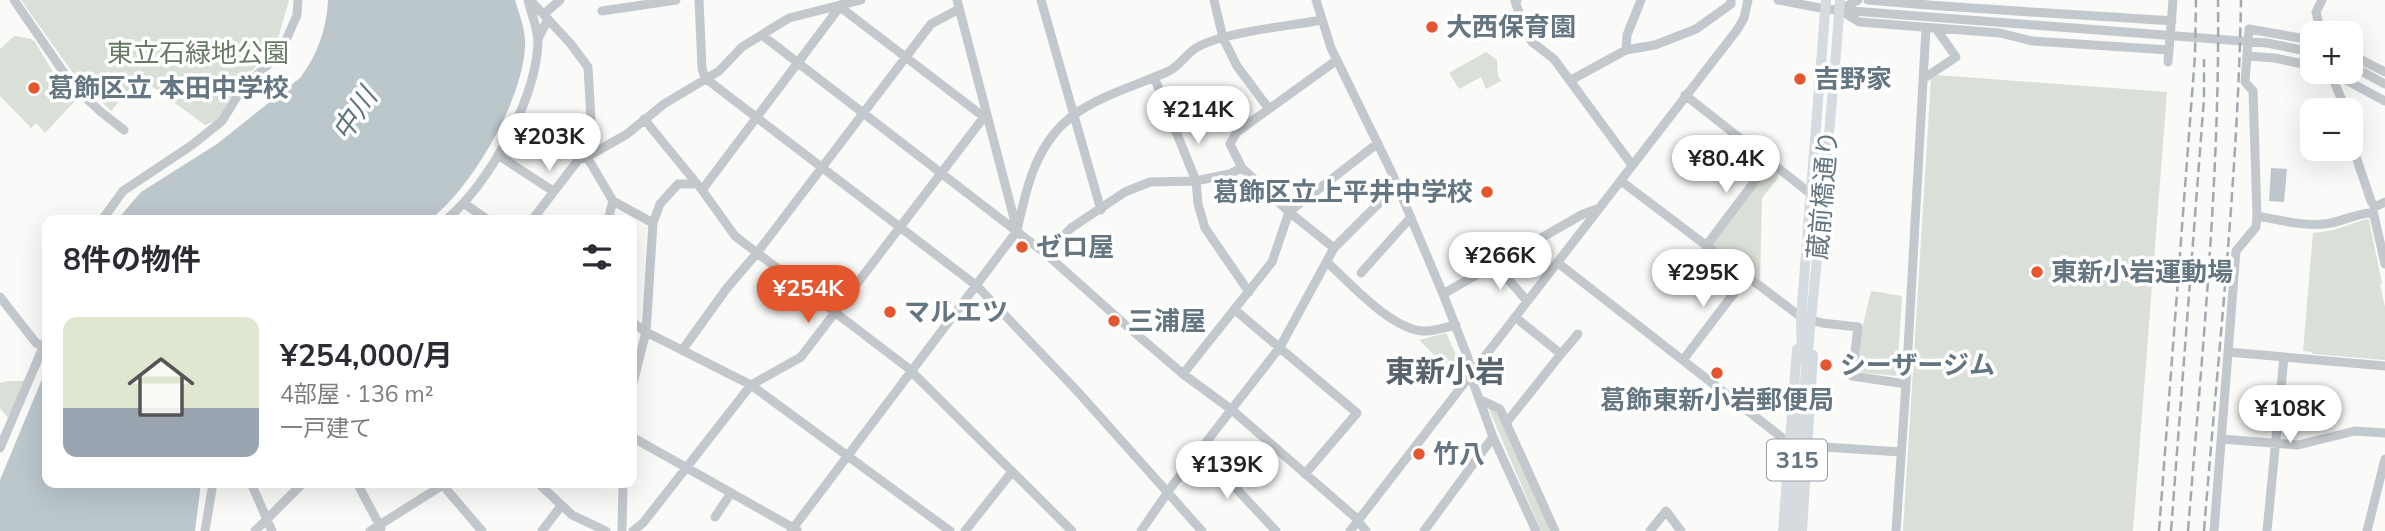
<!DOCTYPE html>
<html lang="ja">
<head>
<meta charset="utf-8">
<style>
	:root { --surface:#fff; --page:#f2f2f3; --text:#2b2b33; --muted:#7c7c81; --accent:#e4572e }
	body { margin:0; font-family:Mulish,"Noto Sans JP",sans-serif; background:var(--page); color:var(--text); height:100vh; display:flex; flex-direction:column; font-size:26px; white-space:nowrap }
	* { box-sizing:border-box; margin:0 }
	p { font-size:23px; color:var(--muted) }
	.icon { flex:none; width:38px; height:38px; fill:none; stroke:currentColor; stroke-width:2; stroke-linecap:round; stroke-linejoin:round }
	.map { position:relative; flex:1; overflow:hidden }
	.sheet { position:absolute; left:42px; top:215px; width:595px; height:273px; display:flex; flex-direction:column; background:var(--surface); border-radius:14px; box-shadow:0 7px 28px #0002 }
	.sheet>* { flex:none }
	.fabs { position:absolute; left:2300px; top:21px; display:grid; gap:14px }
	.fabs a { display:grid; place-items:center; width:63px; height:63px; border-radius:14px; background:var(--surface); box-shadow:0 7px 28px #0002; font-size:35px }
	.price { position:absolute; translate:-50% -60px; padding:0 16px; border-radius:24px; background:#fff; color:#222; font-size:23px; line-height:46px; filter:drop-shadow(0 2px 4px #0008) }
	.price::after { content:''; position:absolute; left:50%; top:42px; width:21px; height:16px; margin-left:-10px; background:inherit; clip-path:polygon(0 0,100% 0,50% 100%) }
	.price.current { background:var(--accent); color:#fff }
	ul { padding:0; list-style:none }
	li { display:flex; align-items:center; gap:21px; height:175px; padding:0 21px }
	li span { display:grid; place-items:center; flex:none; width:196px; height:140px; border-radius:14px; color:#555 }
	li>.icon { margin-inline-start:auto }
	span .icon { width:84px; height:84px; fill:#fffc; stroke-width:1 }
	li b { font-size:30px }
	h2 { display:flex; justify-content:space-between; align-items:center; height:84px; padding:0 21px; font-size:30px }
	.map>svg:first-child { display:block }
	.green { fill:#dadfd7 }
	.water { fill:#bbc7cb }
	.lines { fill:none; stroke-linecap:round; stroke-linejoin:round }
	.minor { stroke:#c3c8cc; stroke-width:9 }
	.major { stroke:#d6dbdf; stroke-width:10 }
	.rail { stroke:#a2aab0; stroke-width:2.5; stroke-dasharray:10 5; stroke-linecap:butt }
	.poi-dot { fill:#e4572e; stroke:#fff; stroke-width:2.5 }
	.labels { text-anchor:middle; stroke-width:7; stroke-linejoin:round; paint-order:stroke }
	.shield { fill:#fff; stroke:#939fa8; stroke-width:2 }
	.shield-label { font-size:24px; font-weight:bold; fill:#657683 }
	.poi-label { font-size:26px; font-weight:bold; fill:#657683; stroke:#fff; text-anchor:start }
	.park-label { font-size:26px; fill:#687a64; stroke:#fff }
	.street-label { font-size:26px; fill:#657683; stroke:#fff }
	.water-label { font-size:28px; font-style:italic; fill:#60757c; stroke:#fff }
	.quarter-label { font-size:30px; font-weight:bold; fill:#57646e; stroke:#fff }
</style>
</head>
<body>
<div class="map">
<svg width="2385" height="531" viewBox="0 0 2385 531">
	<rect width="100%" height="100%" fill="#fafaf8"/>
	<path class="green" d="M21,0H289L277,42L234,92L220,117L216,121L205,125L139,77L111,111L75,76Z
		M14,36L31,39L35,42L57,79L75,101L45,133L36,123L31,128L0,96V49Z
		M1486,52L1497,60L1498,76L1501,81L1486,89L1481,77L1459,89L1449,73Z
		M1936,75L2167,92L2133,531H1903L1931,78Z
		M1774,168L1778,172V178L1762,198L1760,282L1708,246L1768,169Z
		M2366,219L2369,220L2382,283L2380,285L2385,307V360L2312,354V352L2303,351L2313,233L2334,230Z
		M1871,291L1902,296L1897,376L1857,372L1861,333Z
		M1446,333L1465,374L1460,380L1419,340Z
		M9,381H25L9,419L0,408V383Z
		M1488,407L1498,413L1511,444L1542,506L1550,531H1541Z"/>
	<path class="water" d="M328,0H515C520,16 526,31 525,48C521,103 473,186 430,220H117L141,192L217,144L300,78C317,56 327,28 328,0Z
		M2271,168L2287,169L2284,202L2269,201Z
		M47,367V483H201L195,531H0V480Z"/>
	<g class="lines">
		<path class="minor" d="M14,0L73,86L101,112L124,130
			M530,0L570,43L588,67L591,120L587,157L613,201L608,220
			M699,0L702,68L705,78L977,286L1078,392L1202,531
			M957,0L1016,226
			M1041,0L1101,210
			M1214,0L1223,38L1237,66L1269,109
			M1316,0L1331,48L1392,173L1443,294L1468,358L1474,385L1493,437L1536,531
			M1517,0L1515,1L1525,30L1532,42L1554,59L1632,165
			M1641,0L1627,35L1626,50L1655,45L1696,29L1731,4V0
			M1778,0L1826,9L2267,43L2312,52
			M1858,0L1840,10L1859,22L2000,33L2032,41L2169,50
			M1868,0C1969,9 2070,14 2172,21
			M602,11L676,0
			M544,14L560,0
			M2321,33L2316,12L2322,0
			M762,35L1046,254L1128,327L1183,374L1232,410L1355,517L1366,531
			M538,39L548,19
			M2350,54L2385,72
			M2247,56L2275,58L2312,66
			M2168,62L2173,0
			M2350,65L2385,84
			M2330,72L2346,110
			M2331,72L2385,101
			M1154,77L1196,181L1198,204L1205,228L1249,292
			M1923,79L1956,57L1937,30
			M1571,80L1626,50
			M1685,95L1811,194
			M644,119L702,190L735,236L908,368L1072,531
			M2350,139L2371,201L2375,207
			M498,155L553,191
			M1621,181L1801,317L1822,323L1858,327L1852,376L1906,384
			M702,190L842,4L844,10L984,117L987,116
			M613,201L653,223L660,204L678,184H697
			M2385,202L2375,207L2373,211L2385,264
			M465,204L488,220
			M2257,216L2253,91L2245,82L2249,29L2312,40
			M102,220L123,191L192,145L222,121L243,87L280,54L297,15L298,0
			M446,220C489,183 536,100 538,42C538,29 531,13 528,0
			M532,220L579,159L587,157L627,134L664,104L719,71L742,47L789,18L861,0
			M1706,246L1770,161
			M1334,248L1289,212L1242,168L1230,144L1237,132L1337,60
			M1046,254L1071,228L1125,192L1150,182L1196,181L1229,174L1242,168
			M1328,263C1351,284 1390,328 1422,331C1433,332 1445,327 1456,325
			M1558,263L1789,443
			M1496,265L1527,301
			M1361,273L1411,217
			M1443,294L1583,214L1597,209
			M0,297L36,343L43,346
			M1235,310L1357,413L1305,474
			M632,322L646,332L751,385L950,531
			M683,349L727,288L757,253L931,24L959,9
			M2228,352L2385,366
			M1561,354L1578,334
			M1683,360L1747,276
			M1183,374L1272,262L1289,212L1378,143
			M632,387L646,332L653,223
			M1479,399L1500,409L1555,531
			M1506,423L1561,354L1515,317
			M632,437L797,530
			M2221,439L2298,445L2355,431L2385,433
			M1809,446L1901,452
			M0,448L47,338
			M1200,450L1276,531
			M251,483L272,531
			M357,483L381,528
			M441,483L482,531
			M538,483L572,515L606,531
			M715,517L731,493
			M205,531L213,483
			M255,531L303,483
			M370,531L446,483
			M542,531L561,506
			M622,531L623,483
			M633,531L643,523L751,385L801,357L984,117
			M791,531L1017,231C1026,188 1036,142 1075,114C1102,95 1137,85 1167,72C1179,67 1186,54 1196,48C1222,32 1290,26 1322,20
			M965,531L1011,473
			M1141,531L1172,486L1280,347L1334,248L1397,185
			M1350,531L1737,30L1744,18L1748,0
			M1424,531L1493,437
			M1650,531L1666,511L1681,531
			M1896,531L1906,384L1926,28
			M2214,531L2236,251L2256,227L2257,216C2279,220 2302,226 2324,224C2341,223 2357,212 2373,213
			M2267,531L2284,357
			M2367,531L2385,459"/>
		<path class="major" d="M1802,359L1801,317L1826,0
			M1783,531L1797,349
			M1792,531C1805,354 1828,177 1840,0
			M1802,531L1813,355"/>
		<path class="rail" d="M2159,531L2195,55L2196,0
			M2171,531L2204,98V59
			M2188,531C2202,354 2220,177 2218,0
			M2204,531C2218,354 2238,177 2241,0"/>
	</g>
	<g class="poi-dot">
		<circle cx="1432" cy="27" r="7"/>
		<circle cx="1800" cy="79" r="7"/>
		<circle cx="34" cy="88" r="7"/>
		<circle cx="1487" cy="192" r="7"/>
		<circle cx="1022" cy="247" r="7"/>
		<circle cx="2037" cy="272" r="7"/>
		<circle cx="890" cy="312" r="7"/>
		<circle cx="1114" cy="321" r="7"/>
		<circle cx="1826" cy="365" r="7"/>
		<circle cx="1717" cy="373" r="7"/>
		<circle cx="1419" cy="454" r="7"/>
	</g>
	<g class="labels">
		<rect class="shield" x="1767" y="439.5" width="60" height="41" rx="5"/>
		<g class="shield-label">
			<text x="1797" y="468">315</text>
		</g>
		<g class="poi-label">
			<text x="1446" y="36">大西保育園</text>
			<text x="1814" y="88">吉野家</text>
			<text x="48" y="97">葛飾区立 本田中学校</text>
			<text x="1473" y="201" text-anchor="end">葛飾区立上平井中学校</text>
			<text x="1036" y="256">ゼロ屋</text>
			<text x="2051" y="281">東新小岩運動場</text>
			<text x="904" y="321">マルエツ</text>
			<text x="1128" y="330">三浦屋</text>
			<text x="1840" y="374">シーザージム</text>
			<text x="1717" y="409" text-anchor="middle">葛飾東新小岩郵便局</text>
			<text x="1433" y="463">竹八</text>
		</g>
		<g class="park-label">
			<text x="198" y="62">東立石緑地公園</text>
		</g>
		<g class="street-label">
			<text transform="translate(1823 195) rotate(-85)" y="9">蔵前橋通り</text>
		</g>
		<g class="water-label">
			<text transform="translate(354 114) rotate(-56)" y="10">中川</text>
		</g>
		<g class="quarter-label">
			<text x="1445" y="382">東新小岩</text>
		</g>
	</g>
</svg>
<div class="fabs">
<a>+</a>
<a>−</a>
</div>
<b class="price" style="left:1198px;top:146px">¥214K</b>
<b class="price" style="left:549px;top:173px">¥203K</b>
<b class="price" style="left:1726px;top:195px">¥80.4K</b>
<b class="price" style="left:1500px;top:292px">¥266K</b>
<b class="price" style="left:1703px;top:309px">¥295K</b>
<b class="price current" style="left:808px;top:325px">¥254K</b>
<b class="price" style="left:2290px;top:445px">¥108K</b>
<b class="price" style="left:1227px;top:501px">¥139K</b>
<section class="sheet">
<h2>8件の物件<svg class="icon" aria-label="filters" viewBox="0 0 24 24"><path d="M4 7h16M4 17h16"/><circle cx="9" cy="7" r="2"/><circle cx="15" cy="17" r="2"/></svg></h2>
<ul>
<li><span style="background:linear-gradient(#dfe7d0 65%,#9aa5b1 0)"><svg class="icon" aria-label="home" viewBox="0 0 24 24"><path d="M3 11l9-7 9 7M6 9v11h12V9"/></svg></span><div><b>¥254,000/月</b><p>4部屋 · 136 m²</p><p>一戸建て</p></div></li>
</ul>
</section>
</div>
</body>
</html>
